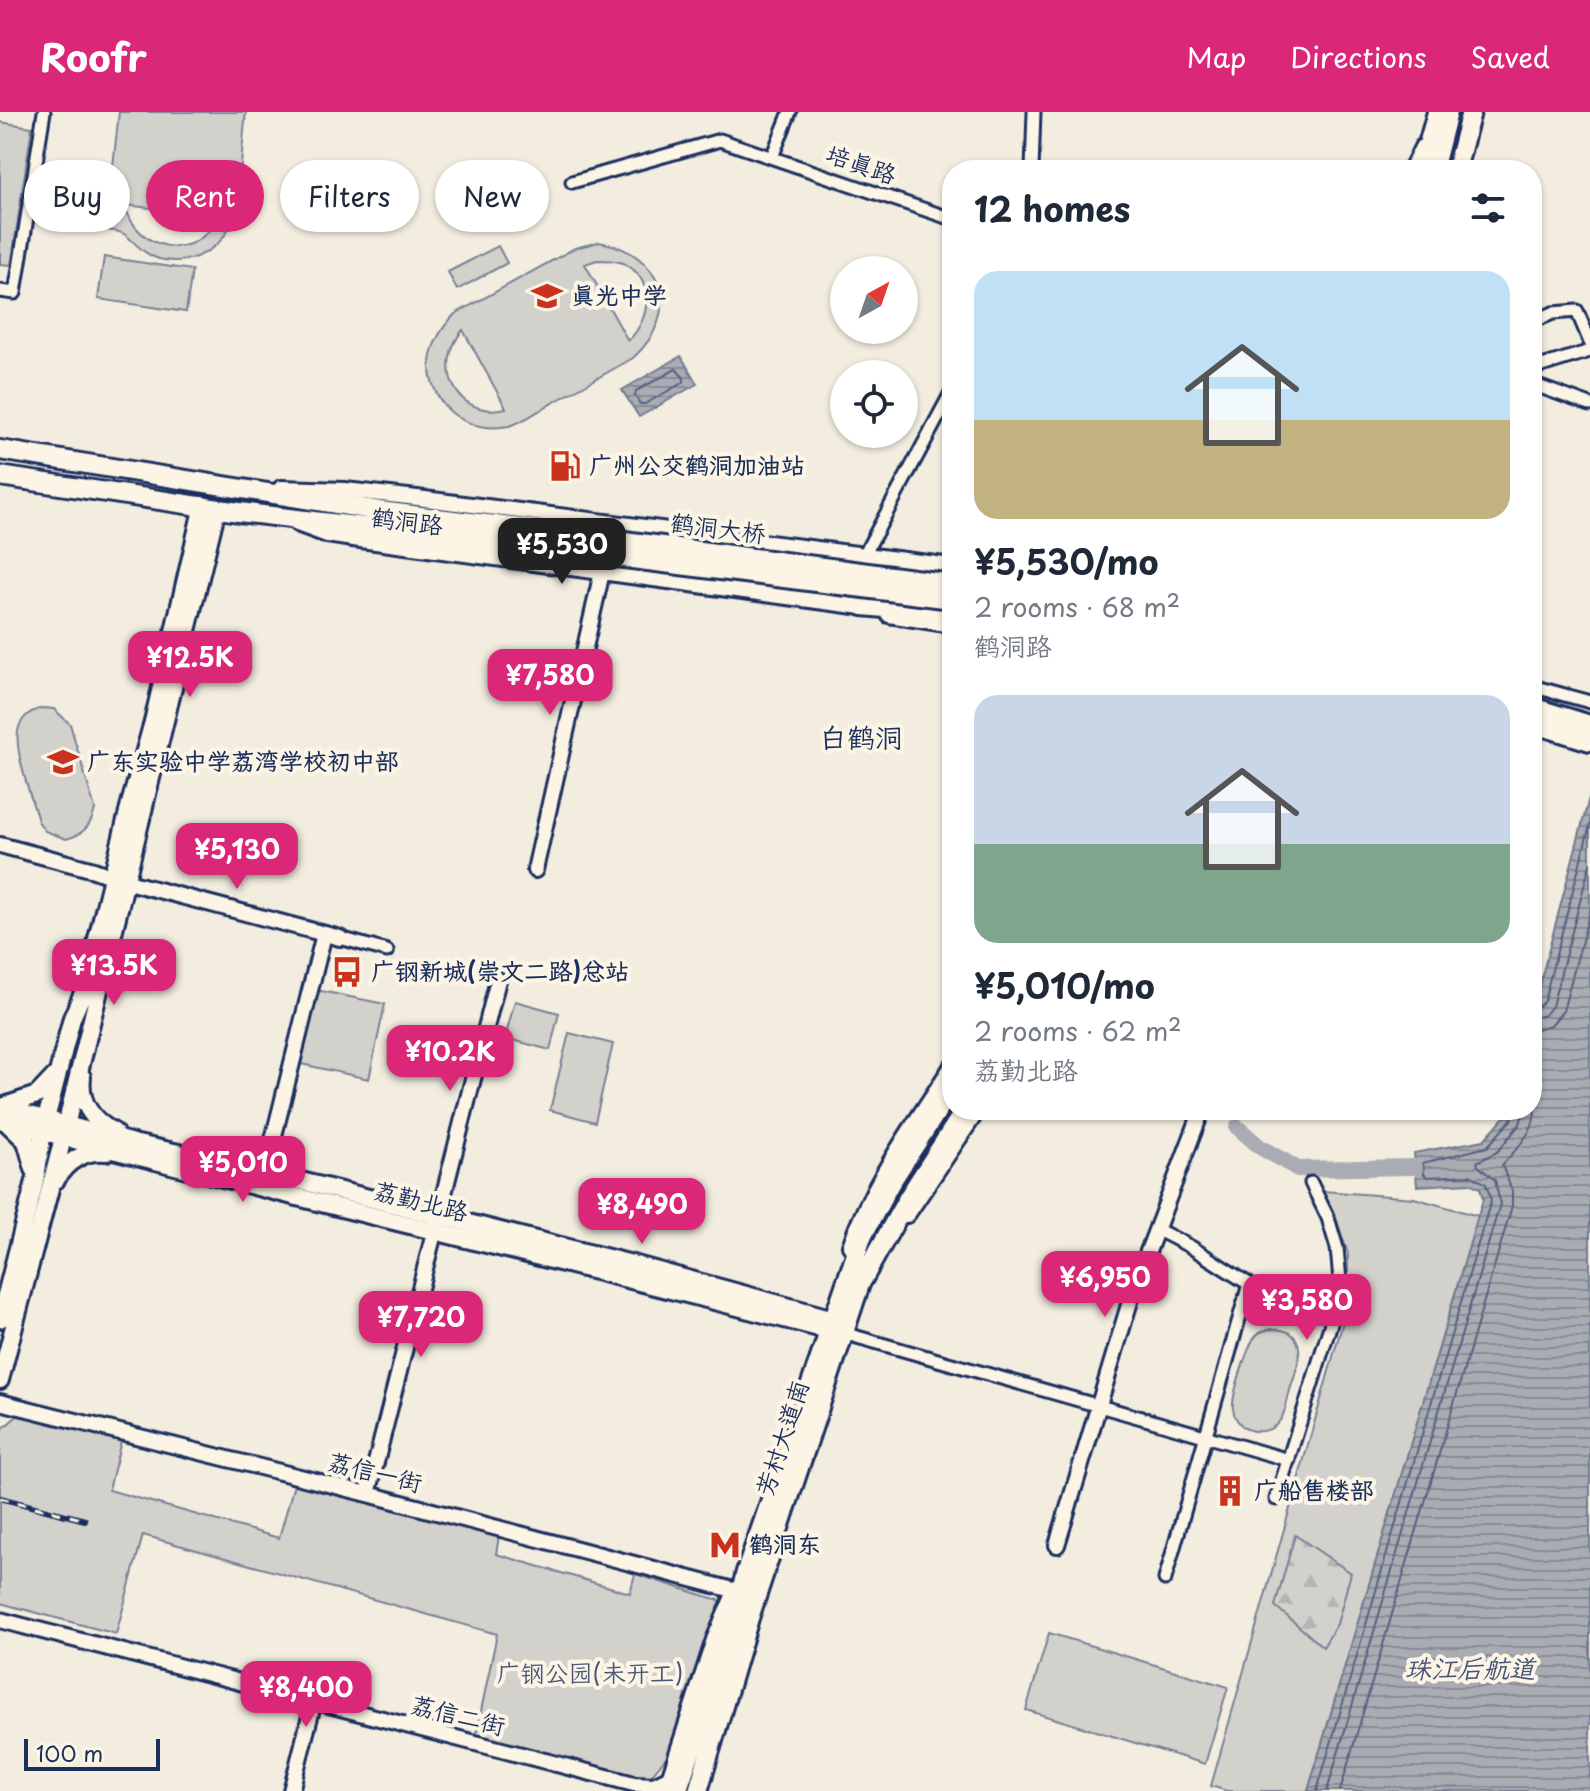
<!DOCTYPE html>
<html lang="en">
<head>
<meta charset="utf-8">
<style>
	:root { --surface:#fff; --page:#f6f6f7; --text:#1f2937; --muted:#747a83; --accent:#db2777 }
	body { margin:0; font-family:"Playpen Sans","LXGW WenKai TC",sans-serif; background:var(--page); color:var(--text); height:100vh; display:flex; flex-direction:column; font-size:30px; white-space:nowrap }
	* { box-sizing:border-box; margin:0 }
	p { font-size:26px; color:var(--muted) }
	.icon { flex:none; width:44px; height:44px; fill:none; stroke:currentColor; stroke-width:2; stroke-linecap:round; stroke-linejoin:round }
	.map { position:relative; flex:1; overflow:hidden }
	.drawer { position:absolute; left:942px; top:48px; width:600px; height:960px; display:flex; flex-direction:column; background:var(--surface); border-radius:32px; box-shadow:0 2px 6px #0004 }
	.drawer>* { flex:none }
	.banner { position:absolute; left:24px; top:48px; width:760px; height:72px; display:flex; gap:16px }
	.needle { width:52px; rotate:40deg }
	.buttons { position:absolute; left:830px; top:144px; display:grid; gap:16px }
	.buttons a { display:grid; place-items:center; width:88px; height:88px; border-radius:50%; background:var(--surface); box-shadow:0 2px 6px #0004; font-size:40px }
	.scale { position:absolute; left:24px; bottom:20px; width:136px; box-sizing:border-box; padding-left:8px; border:4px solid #1b2f5e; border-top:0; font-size:22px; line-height:28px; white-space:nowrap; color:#1b2f5e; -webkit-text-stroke:6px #fcf5e5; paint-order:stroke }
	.price { position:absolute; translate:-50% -68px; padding:0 18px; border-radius:16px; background:var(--accent); color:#fff; font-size:26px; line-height:52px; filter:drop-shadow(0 2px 4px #0008) }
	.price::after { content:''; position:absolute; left:50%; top:48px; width:24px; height:18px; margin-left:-12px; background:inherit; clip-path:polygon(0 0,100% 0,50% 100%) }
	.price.on { background:#222; color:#fff }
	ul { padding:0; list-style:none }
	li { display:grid; align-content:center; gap:16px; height:424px; padding:0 32px }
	li span { display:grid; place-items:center; height:248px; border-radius:24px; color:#555 }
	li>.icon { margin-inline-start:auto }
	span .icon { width:144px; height:144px; fill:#fffc; stroke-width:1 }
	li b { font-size:34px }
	h2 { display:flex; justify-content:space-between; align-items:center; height:96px; padding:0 32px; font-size:34px }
	.chip { padding:0 28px; border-radius:36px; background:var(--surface); box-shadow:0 2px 6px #0004; font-size:28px; line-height:72px }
	.chip.on { background:var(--accent); color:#fff }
	header { display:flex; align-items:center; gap:48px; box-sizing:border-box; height:112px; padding:0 40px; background:var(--accent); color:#fff }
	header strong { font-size:38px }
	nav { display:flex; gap:44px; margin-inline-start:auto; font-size:28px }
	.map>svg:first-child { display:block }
	.green { fill:#d3d1cc; stroke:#778095; stroke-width:2; fill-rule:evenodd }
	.forest { fill:url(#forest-firs); stroke:#778095; stroke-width:2 }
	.water { fill:url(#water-rules); stroke:#707a91; stroke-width:2 }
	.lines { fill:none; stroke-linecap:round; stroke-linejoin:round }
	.shore { stroke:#546180; stroke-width:2 }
	.river { stroke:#a9acb3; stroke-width:16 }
	.minor-casing { stroke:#1b2f5e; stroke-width:17 }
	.tertiary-casing { stroke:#1b2f5e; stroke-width:20 }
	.secondary-casing { stroke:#1b2f5e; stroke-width:22 }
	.primary-casing { stroke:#1b2f5e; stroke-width:24 }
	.trunk-casing { stroke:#1b2f5e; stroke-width:24 }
	.minor { stroke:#fcf5e5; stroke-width:11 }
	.tertiary { stroke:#fcf5e5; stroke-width:14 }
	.secondary { stroke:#fcf5e5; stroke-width:16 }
	.primary { stroke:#fcf5e5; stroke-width:18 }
	.trunk { stroke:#fcf5e5; stroke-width:18 }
	.rail-casing { stroke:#1b2f5e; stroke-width:6 }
	.rail { stroke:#fcf5e5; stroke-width:3; stroke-dasharray:9; stroke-linecap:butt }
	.primary-bridge-casing { stroke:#1b2f5e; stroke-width:24; stroke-linecap:butt }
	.primary-bridge { stroke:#fcf5e5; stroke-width:18 }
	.labels { text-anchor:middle; stroke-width:8; stroke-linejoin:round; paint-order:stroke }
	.street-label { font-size:24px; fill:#1b2f5e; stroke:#fcf5e5 }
	.poi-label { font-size:24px; font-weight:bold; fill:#1b2f5e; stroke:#fcf5e5; text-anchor:start }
	.park-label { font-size:24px; fill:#49587a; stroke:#fcf5e5 }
	.water-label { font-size:26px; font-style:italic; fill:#465478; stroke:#fcf5e5 }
	.quarter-label { font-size:28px; fill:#1b2f5e; stroke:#fcf5e5 }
</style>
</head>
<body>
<header>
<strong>Roofr</strong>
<nav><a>Map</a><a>Directions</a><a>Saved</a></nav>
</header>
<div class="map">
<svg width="1590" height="1679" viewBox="0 0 1590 1679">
	<defs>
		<pattern id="forest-firs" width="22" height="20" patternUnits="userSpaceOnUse" patternTransform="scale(2)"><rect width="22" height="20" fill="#d3d1cc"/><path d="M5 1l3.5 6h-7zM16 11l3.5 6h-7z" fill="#b5b4b2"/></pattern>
		<pattern id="water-rules" width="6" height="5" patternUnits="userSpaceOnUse" patternTransform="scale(2)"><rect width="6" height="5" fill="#a9acb3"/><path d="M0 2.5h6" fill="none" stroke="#898c95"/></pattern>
	</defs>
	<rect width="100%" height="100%" fill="#f3ede0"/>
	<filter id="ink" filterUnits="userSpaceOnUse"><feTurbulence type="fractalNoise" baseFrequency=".0125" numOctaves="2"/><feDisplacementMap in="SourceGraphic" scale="16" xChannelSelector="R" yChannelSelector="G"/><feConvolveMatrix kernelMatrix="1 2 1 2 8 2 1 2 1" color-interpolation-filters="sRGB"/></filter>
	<g filter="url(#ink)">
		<path class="green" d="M119,0H246C242,30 241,78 233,106C224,137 190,155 159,147C143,142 136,131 124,122C120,119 111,119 106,118ZM125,93L216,104L217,105C197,152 136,139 125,93Z
			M0,10L32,15L11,153L0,152Z
			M599,130C664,141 683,201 633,246C605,262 576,278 547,294C535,301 522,311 509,314C477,320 445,306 434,275C423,247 436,222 455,202L575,136ZM597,148C605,148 615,148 623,151C657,168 650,208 628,229L585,152ZM463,218L506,296C456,308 432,254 463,218Z
			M498,134L507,151L457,178L448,160Z
			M104,145L192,158L186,200L98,187Z
			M43,596L54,597L70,612L95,697C91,714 83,723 66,727L45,719L38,709C32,687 12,635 19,615C23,604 33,598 43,596Z
			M316,878L385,892L369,967L301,952Z
			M515,889L559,901L550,938L505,926Z
			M569,921L613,932L595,1010L550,998Z
			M1323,1079L1414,1086L1478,1104L1308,1679H1227L1211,1674L1348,1192V1142L1337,1109Z
			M1271,1217C1313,1217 1298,1254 1290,1278C1287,1289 1285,1305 1276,1313C1268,1320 1256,1321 1247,1317C1239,1313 1234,1305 1233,1297C1231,1285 1248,1234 1255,1225C1259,1220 1265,1218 1271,1217Z
			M18,1303L121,1329L109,1378L279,1426L294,1372L499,1424L496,1442L630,1481L635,1462L728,1491L674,1635L650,1665H626L476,1623L497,1522L143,1423L116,1522L0,1491V1319Z
			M1049,1521L1228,1575L1205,1652L1026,1598Z"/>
		<path class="forest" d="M1295,1423L1351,1461L1337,1512L1323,1535L1275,1494Z"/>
		<path class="water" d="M681,244L697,272L639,305L622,278Z
			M1590,682V1679H1308L1483,1087L1480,1076L1470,1071L1417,1074L1414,1041L1484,1028L1505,1004L1506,998H1532V901Z"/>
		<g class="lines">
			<path class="shore" d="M676,257L684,266V270L645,292H640L635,283L636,279Z
				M1532,896L1539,894L1544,889L1590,713
				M1532,906L1545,903L1552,894L1590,752
				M1532,918L1551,913L1563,899L1590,799
				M1317,1679L1491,1088L1486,1072L1470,1063L1427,1065L1424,1062L1423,1051L1487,1035L1511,1008L1514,998
				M1327,1679L1500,1092L1495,1068L1478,1054L1477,1050L1497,1040L1520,1012L1524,998
				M1340,1679L1512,1094V1079L1502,1053C1519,1034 1543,1013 1532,985"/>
			<path class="river" d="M1237,1015L1260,1035L1298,1057L1415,1055"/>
			<defs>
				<path id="minor" d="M772,45L790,0
					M1032,58L1034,0
					M1409,58L1421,34
					M572,70L720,28L952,107
					M0,179L15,181L44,0
					M1532,210L1553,201L1577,199L1590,230
					M1532,257L1590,239
					M1532,272L1590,293
					M864,443L952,279
					M1532,574L1590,590
					M340,826L387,839
					M1158,1118L1191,1135L1249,1172L1165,1467
					M843,1221L1289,1348
					M1276,1387L1341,1179L1337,1136L1328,1106L1311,1071"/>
				<path id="tertiary" d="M1419,58L1435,0
					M281,376L345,378L417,386L952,454
					M297,412L327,423L353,427L870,496
					M889,503L952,513
					M0,733L94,758L124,769L340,826
					M535,758L602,460
					M265,1060L324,822
					M907,1103L978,998
					M850,1134C872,1069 915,1012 952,954
					M0,1290L368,1382L737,1479
					M368,1382L498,868
					M1057,1433L1134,1176L1202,998
					M0,1508L634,1672L654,1673L672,1664
					M291,1679L314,1589"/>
				<path id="secondary" d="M82,965C79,990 92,1009 114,1020
					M0,995L133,1031L265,1060L636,1153L834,1207
					M2,995L37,983L56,963
					M0,1008C275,1083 554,1146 830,1219
					M6,1010L26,1029L34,1057
					M56,1068C66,1049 85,1038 106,1040
					M0,1207L36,1065L43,1019L58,961L72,906L85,876L130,692L153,610L203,393
					M0,1268L60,1038L217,396"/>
				<path id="primary" d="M0,338L380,399L579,423
					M0,364L239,400L576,440
					M1532,595L1590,613
					M1532,611L1590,629
					M667,1679L716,1528L735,1485"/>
				<path id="trunk" d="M1433,58L1448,0
					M1456,58L1471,0
					M863,494L952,502
					M861,1170L908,1086L965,998
					M677,1679L728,1533L746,1460L862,1125L889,1073L952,976
					M698,1679L749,1506L864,1160"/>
			</defs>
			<use href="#minor" class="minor-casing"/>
			<use href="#tertiary" class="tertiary-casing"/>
			<use href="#secondary" class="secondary-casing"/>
			<use href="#primary" class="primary-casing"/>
			<use href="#trunk" class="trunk-casing"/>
			<use href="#minor" class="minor"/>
			<use href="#tertiary" class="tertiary"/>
			<use href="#secondary" class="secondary"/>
			<use href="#primary" class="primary"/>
			<use href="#trunk" class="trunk"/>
			<defs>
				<path id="rail" d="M0,1386L85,1408"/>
			</defs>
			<use href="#rail" class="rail-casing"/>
			<use href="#rail" class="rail"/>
			<defs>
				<path id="primary-bridge" d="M579,423L952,472
					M576,440L952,487"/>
			</defs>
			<use href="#primary-bridge" class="primary-bridge-casing"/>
			<use href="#primary-bridge" class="primary-bridge"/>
		</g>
	</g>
	<defs>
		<symbol id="school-bare" viewBox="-9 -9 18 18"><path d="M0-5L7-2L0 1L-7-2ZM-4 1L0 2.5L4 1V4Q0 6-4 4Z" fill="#c8321e" stroke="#fcf5e5" stroke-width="2.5" paint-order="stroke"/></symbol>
		<symbol id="fuel-bare" viewBox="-9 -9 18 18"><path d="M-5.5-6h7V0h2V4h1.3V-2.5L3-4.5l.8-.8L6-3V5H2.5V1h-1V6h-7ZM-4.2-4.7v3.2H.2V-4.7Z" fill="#c8321e" stroke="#fcf5e5" stroke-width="2.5" paint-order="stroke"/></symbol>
		<symbol id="bus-bare" viewBox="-9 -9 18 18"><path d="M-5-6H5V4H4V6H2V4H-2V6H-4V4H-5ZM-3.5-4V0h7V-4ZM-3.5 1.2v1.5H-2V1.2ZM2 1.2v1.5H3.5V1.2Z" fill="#c8321e" stroke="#fcf5e5" stroke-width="2.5" paint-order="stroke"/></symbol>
		<symbol id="building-bare" viewBox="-9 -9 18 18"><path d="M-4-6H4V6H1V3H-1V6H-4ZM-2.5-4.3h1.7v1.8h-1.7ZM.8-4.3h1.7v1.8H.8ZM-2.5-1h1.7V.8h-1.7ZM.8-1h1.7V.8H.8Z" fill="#c8321e" stroke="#fcf5e5" stroke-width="2.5" paint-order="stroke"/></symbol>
		<symbol id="metro-bare" viewBox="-9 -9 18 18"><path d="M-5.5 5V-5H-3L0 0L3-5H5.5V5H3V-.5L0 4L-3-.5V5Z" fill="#c8321e" stroke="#fcf5e5" stroke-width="2.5" paint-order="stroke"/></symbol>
	</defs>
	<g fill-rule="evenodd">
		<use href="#school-bare" x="525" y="162" width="44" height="44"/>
		<use href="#fuel-bare" x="543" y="332" width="44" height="44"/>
		<use href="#school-bare" x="41" y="628" width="44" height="44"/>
		<use href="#bus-bare" x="325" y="838" width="44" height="44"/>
		<use href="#building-bare" x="1208" y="1357" width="44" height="44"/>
		<use href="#metro-bare" x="703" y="1411" width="44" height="44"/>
	</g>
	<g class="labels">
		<g class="street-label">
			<text transform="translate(861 53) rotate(19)" y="8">培真路</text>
			<text transform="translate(407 410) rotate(7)" y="8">鹤洞路</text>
			<text transform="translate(718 417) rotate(7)" y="8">鹤洞大桥</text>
			<text transform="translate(421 1090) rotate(14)" y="8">荔勤北路</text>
			<text transform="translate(783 1326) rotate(-72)" y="8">芳村大道南</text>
			<text transform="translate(375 1361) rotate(14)" y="8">荔信一街</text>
			<text transform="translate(458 1604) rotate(14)" y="8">荔信二街</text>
		</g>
		<g class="poi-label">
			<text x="571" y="192">真光中学</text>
			<text x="589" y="362">广州公交鹤洞加油站</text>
			<text x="87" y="658">广东实验中学荔湾学校初中部</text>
			<text x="371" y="868">广钢新城(崇文二路)总站</text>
			<text x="1254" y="1387">广船售楼部</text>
			<text x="749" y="1441">鹤洞东</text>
		</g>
		<g class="park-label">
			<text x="590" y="1570">广钢公园(未开工)</text>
		</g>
		<g class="water-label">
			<text x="1470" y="1566">珠江后航道</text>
		</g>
		<g class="quarter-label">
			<text x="861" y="636">白鹤洞</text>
		</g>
	</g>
</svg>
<div class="buttons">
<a><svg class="needle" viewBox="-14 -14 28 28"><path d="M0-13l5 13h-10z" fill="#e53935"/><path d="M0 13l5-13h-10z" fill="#747a83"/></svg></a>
<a><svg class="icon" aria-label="locate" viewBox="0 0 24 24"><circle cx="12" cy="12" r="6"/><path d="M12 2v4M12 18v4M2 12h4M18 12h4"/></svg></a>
</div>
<div class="scale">100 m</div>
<b class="price on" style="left:562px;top:474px">¥5,530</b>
<b class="price" style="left:190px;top:587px">¥12.5K</b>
<b class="price" style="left:550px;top:605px">¥7,580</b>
<b class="price" style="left:237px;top:779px">¥5,130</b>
<b class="price" style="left:114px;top:895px">¥13.5K</b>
<b class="price" style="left:450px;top:981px">¥10.2K</b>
<b class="price" style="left:243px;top:1092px">¥5,010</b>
<b class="price" style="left:642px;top:1134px">¥8,490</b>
<b class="price" style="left:1105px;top:1207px">¥6,950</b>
<b class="price" style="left:1307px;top:1230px">¥3,580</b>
<b class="price" style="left:421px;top:1247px">¥7,720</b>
<b class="price" style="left:306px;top:1617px">¥8,400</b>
<div class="banner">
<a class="chip">Buy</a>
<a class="chip on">Rent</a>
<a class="chip">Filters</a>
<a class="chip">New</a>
</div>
<section class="drawer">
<h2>12 homes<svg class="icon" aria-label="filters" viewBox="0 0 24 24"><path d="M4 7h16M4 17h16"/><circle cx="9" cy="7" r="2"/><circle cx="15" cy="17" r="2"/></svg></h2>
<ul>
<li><span style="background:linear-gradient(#bfe0f5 60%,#c2b280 0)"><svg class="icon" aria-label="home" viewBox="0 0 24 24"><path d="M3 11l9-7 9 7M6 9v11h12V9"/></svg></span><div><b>¥5,530/mo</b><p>2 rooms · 68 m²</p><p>鹤洞路</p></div></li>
<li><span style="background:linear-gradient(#c9d6e8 60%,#7fa58c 0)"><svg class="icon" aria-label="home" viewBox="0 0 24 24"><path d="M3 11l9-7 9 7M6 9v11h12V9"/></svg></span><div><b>¥5,010/mo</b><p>2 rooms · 62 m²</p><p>荔勤北路</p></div></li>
</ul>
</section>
</div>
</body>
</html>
